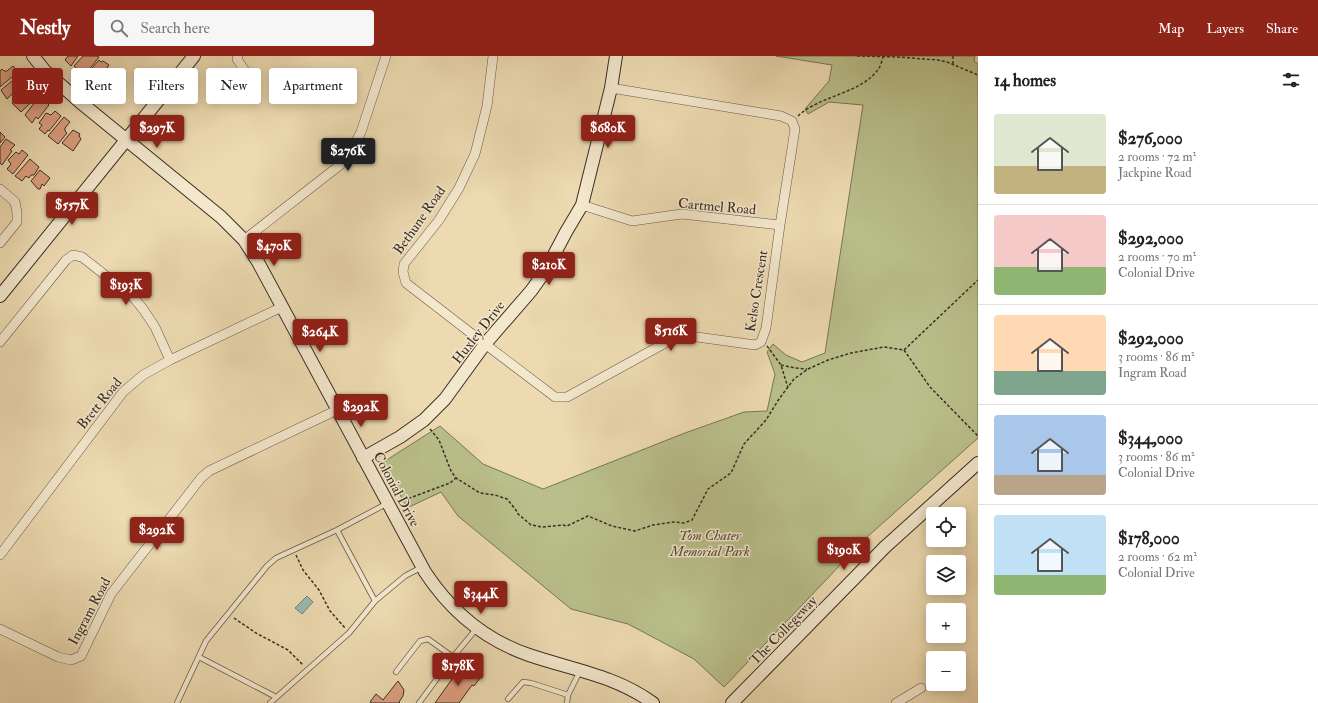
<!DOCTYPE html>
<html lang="en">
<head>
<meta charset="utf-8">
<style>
	:root { --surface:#fff; --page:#f6f6f6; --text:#222; --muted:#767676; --line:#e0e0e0; --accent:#8f2418 }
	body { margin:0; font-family:"IM FELL Double Pica",serif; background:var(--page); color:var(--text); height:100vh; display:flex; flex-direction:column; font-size:15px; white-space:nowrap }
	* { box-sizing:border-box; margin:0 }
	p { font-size:13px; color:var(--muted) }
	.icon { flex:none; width:22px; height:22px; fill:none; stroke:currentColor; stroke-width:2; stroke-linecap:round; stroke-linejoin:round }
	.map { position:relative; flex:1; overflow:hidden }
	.sheet { display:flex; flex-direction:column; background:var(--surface); width:340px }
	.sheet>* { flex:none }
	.banner { position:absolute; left:12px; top:12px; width:380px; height:36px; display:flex; gap:8px }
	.buttons { position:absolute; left:926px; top:451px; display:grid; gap:8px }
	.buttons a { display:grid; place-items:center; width:40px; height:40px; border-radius:4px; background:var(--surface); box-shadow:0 2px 10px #0003; font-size:20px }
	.price { position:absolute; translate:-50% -34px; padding:0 9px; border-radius:4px; background:var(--accent); color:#fff; font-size:13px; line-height:26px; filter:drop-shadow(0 1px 2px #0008) }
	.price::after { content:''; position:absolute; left:50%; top:24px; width:12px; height:9px; margin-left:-6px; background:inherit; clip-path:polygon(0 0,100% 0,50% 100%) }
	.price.selected { background:#222; color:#fff }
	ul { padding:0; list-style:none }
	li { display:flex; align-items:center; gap:12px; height:100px; padding:0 16px }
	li+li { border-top:1px solid var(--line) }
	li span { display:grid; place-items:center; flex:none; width:112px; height:80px; border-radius:4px; color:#555 }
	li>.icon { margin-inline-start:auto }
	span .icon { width:48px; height:48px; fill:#fffc; stroke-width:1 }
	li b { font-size:17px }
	h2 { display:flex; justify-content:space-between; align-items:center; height:48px; padding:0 16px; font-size:17px }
	.tag { padding:0 14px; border-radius:4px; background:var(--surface); box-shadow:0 2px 10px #0003; font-size:14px; line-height:36px }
	.tag.selected { background:var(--accent); color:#fff }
	header { display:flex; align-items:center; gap:24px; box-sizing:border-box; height:56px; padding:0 20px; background:var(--accent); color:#fff }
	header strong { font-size:19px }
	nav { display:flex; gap:22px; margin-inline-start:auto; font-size:14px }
	.search { width:280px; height:36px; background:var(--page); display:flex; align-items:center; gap:10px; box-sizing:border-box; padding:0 14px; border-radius:4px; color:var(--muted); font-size:15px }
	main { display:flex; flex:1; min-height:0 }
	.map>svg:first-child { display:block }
	.green { fill:#b9bf8a; stroke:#787658 }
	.water { fill:#9abab1; stroke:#738279 }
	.building { fill:#dea080; stroke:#382e26 }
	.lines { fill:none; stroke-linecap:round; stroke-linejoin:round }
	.lane-casing { stroke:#655949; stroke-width:6 }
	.street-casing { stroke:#655949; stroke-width:10 }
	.secondary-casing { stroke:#382e26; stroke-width:14 }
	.path { stroke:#382e26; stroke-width:1.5; stroke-dasharray:3 2; stroke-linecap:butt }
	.lane { stroke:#f3e7cc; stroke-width:4.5 }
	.street { stroke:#f3e7cc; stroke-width:9 }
	.secondary { stroke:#f3e7cc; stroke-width:12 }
	.labels { text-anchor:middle; stroke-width:3; stroke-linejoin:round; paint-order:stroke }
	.street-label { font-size:14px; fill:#382e26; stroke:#f3e7cc }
	.park-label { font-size:14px; font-style:italic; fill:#524b3a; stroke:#f3e7cc }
</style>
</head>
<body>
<header>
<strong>Nestly</strong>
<div class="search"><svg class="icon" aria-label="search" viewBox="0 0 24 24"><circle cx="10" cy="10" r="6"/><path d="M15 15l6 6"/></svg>Search here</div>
<nav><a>Map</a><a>Layers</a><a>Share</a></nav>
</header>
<main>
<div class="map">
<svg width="978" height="647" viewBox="0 0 978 647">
	<rect width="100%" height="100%" fill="#eddab1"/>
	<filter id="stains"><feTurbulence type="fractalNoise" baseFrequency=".005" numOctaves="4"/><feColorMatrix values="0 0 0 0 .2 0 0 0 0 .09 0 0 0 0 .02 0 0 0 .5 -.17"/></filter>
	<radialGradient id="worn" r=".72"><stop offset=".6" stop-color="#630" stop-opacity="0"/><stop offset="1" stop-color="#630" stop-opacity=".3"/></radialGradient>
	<path class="green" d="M776,0H975L974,5L978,8V382L865,483L724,631L694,603L628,568L571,553L458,460L441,436L407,452L384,408L385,405L440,370L483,408L543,433L685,377L744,356L767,355L775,318L767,296L773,288L786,299L802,306L825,297L863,49L829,46L808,58L805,53L829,25L832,9Z"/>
	<path class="water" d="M307,540L313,546L302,558L295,552Z"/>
	<path class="building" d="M68,0H78L71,10L65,4Z
		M83,0H97L99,1L88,15L84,12L80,15L74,10Z
		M99,4L101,6L103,5L109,9L107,12L109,13L101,23L96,21L93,25L86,19Z
		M13,10L18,16L0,31V15L2,13L4,15H7Z
		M112,16L115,18L119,16L122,18L121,23L124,25L115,36L110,31L105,37L99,31Z
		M18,20L28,29L14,40L12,38L7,43L1,34Z
		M32,34L38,40L21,56L12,47L20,38L24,41Z
		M38,42L44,47L45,45L49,49L38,63L36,61L32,67L25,59Z
		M55,55L61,60L49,75L48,74L45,78L39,73L42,69L39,67L46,57L51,59Z
		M64,61L70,66L65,72V75L67,77L58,88L48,80Z
		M73,74L80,78L79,80L81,83L73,95L62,87Z
		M0,76L5,81L0,87Z
		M6,83L15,89L10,94L12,95L2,109L0,107V91Z
		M22,94L28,99L13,118L7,113L11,108L8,104L16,96L19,98Z
		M30,103L39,111L34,119H31L29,122L26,120L22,125L15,120Z
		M40,114L50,122L44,130L42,128L40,133H38L31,125Z
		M462,609L480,622L474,630L472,629L459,647H435Z
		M398,625L404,634L403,640L399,646L400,647H372L370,646L376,638L383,644Z"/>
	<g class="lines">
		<defs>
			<path id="lane" d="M337,474L375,545
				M199,601L276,641
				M396,616L420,585L428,583L453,601
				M508,643L523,626L531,627L568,639
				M177,647L206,585L267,510L276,502L337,474L388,447
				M270,647L349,577L375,545L405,520L422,511
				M419,647L453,601L477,572
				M567,647L568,639L580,615"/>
			<path id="street" d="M238,0L237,3L247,18
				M493,0L487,50L475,98L459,132L439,164L404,208L403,216L406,227L485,288L555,341H567L667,286L682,281H697L755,289L761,286L766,272L780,169L795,73L792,65L781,60L611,32
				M0,133L15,146L17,157V166L0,187
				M582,149L632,165L682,158L780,169
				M244,184L340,109L353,91L361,76L386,0
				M0,286L66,204L73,199L82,201L133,241L143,253L155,271L170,304
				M0,499L123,336L143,319L170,304L282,251
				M0,573L58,601L71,604L81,600L111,538L201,422L209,415L337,354
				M896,647L921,632"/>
			<path id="secondary" d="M33,0L45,15L80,46L221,161L244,184L258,206L425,516C450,554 485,584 529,599C573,614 614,619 653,647
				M0,240L194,0
				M363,402L400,381L424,364L445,343L485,288L531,235L546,214L566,176L582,149L611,32L616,0
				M732,647L885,491L978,407"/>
		</defs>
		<use href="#lane" class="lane-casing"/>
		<use href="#street" class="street-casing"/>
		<use href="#secondary" class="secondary-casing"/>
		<path class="path" d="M857,0L897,1L938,4L947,6L978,19
			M953,0V9
			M798,60C820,39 862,38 879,12C881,9 882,4 883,1
			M767,290L781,309L788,332
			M904,294L930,331L978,380
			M781,309L795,312L807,313
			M430,373L439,384L451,415L456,422L480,437L495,439L507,443L516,454L517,457L531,469L543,471L563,469L567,470L588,460L612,470L635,475L653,469L674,466L684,467L692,464L708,433L731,417L744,388L766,364L779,343L794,323L808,313L828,304L851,297L884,291L904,294L978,224
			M399,446L450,427L456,422
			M296,499L303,514L319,534L330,555L345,572
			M234,562L256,577L288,594L303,609"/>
		<use href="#lane" class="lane"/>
		<use href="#street" class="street"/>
		<use href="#secondary" class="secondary"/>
	</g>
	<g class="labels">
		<g class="street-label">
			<text transform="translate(717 150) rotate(5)" y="5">Cartmel Road</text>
			<text transform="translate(419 164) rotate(-55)" y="5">Bethune Road</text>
			<text transform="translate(756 235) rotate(-81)" y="5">Kelso Crescent</text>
			<text transform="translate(478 276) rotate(-52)" y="5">Huxley Drive</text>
			<text transform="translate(99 347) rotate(-51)" y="5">Brett Road</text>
			<text transform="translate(397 433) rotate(62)" y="5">Colonial Drive</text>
			<text transform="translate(89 555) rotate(-62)" y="5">Ingram Road</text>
			<text transform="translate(783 574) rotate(-46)" y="5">The Collegeway</text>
		</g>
		<g class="park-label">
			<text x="710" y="484">Tom Chater<tspan x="710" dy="16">Memorial Park</tspan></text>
		</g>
	</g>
	<rect width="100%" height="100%" filter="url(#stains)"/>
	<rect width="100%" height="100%" fill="url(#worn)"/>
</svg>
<div class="buttons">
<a><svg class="icon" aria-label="locate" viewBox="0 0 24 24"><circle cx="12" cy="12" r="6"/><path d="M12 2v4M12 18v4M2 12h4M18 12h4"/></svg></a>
<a><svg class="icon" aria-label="layers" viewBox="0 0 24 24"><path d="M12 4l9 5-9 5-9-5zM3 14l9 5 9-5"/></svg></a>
<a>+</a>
<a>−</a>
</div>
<b class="price" style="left:157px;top:93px">$297K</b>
<b class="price" style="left:608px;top:93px">$680K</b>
<b class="price selected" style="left:348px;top:116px">$276K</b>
<b class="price" style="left:72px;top:170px">$557K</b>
<b class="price" style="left:274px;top:211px">$470K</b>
<b class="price" style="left:549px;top:230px">$210K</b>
<b class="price" style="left:126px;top:250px">$193K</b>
<b class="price" style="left:671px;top:296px">$516K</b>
<b class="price" style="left:320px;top:297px">$264K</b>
<b class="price" style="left:361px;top:372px">$292K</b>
<b class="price" style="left:157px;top:495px">$292K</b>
<b class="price" style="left:844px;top:515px">$190K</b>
<b class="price" style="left:481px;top:559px">$344K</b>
<b class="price" style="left:458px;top:631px">$178K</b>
<div class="banner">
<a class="tag selected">Buy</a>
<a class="tag">Rent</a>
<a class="tag">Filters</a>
<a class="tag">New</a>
<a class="tag">Apartment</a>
</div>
</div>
<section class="sheet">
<h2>14 homes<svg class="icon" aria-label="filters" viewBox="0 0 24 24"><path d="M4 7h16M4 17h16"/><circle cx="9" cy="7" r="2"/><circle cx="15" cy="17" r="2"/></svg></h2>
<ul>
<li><span style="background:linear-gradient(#dfe7d0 65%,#c2b280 0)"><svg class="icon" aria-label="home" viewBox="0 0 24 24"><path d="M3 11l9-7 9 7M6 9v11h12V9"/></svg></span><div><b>$276,000</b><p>2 rooms · 72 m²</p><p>Jackpine Road</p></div></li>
<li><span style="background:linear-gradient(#f6c9c9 65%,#8fb573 0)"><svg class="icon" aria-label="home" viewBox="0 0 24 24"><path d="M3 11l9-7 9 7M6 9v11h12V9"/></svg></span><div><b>$292,000</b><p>2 rooms · 70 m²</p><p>Colonial Drive</p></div></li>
<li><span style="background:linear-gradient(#ffd9b3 70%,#7fa58c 0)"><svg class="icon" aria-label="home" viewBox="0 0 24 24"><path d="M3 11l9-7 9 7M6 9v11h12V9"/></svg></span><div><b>$292,000</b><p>3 rooms · 86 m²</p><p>Ingram Road</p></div></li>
<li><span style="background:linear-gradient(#a9c7e8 75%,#b9a48a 0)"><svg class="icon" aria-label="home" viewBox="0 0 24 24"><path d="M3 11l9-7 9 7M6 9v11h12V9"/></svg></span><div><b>$344,000</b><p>3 rooms · 86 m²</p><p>Colonial Drive</p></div></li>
<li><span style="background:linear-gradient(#bfe0f5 75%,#8fb573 0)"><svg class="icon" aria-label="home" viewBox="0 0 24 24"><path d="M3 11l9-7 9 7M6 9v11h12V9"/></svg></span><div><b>$178,000</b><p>2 rooms · 62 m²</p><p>Colonial Drive</p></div></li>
</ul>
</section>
</main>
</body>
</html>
